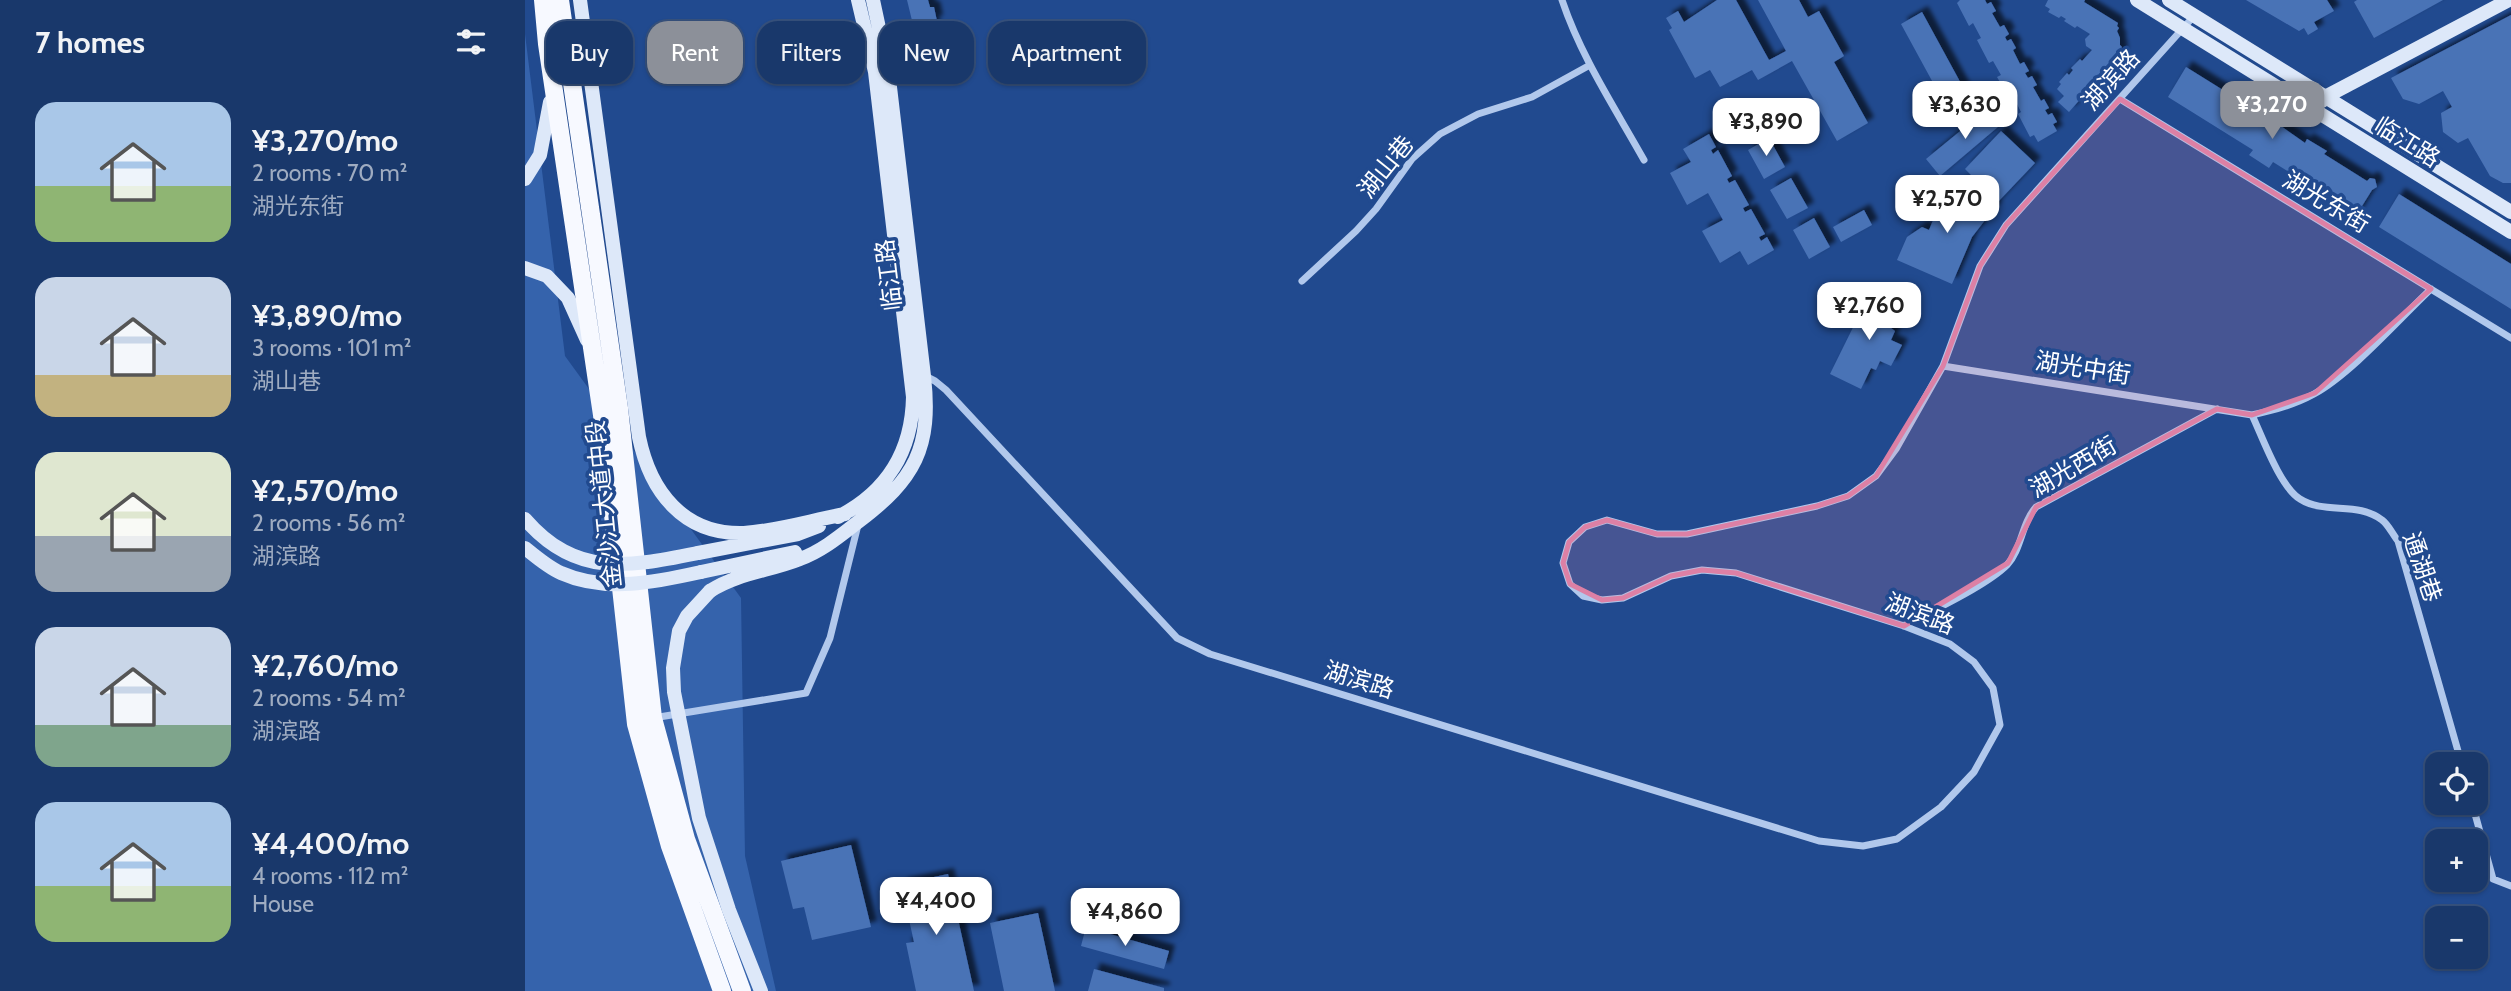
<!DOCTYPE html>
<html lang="en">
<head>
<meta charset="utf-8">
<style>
	:root { --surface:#19386b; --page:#223f71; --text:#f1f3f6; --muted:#9facc1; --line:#37527e; --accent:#8c9099 }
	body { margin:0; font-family:Cabin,"Noto Sans SC",sans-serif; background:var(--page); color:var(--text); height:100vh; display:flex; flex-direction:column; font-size:26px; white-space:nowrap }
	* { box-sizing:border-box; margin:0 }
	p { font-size:23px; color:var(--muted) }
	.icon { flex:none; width:38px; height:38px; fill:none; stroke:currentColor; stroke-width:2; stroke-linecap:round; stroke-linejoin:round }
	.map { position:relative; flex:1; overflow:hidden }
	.sheet { display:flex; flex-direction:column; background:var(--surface); width:525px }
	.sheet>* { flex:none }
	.guide { position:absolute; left:21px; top:21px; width:665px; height:63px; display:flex; gap:14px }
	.controls { position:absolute; left:1900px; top:752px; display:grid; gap:14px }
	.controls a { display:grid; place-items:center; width:63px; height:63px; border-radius:14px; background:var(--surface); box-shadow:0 2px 5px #0004,0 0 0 2px var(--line); font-size:35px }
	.price { position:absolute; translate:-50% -60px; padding:0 16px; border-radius:14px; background:#fff; color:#222; font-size:23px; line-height:46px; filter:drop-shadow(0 2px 4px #0008) }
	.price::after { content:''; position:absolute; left:50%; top:42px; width:21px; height:16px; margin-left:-10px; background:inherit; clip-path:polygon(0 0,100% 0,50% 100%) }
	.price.active { background:var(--accent); color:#fff }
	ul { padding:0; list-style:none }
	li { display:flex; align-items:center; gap:21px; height:175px; padding:0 35px }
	li span { display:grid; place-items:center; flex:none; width:196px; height:140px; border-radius:21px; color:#555 }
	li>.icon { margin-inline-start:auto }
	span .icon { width:84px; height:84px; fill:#fffc; stroke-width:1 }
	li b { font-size:30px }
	h2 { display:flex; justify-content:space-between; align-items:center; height:84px; padding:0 35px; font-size:30px }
	.chip { padding:0 24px; border-radius:21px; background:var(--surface); box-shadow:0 2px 5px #0004,0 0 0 2px var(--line); font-size:24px; line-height:63px }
	.chip.active { background:var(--accent); color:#fff }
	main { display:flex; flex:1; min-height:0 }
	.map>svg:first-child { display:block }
	.green { fill:#3563ac }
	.building { fill:#4a73b6; filter:url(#shadow) }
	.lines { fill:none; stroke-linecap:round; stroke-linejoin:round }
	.street { stroke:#b1c8ec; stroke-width:7 }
	.secondary { stroke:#dde8f9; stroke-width:14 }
	.primary { stroke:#f7f9ff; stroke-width:18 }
	.secondary-bridge { stroke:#dde8f9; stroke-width:14 }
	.marked { fill:#dd80a5; fill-opacity:0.2; stroke:#dd80a5; stroke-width:5; stroke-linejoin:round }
	.labels { text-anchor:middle; stroke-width:7; stroke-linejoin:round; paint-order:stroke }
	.street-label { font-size:24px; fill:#fff; stroke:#214a8f }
</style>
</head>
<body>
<main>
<section class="sheet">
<h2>7 homes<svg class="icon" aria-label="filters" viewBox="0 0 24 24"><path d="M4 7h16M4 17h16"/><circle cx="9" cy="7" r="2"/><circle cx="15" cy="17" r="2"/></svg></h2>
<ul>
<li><span style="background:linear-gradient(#a9c7e8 60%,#8fb573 0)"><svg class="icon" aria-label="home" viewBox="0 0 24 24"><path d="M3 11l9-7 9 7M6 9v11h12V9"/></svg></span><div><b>¥3,270/mo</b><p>2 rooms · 70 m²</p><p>湖光东街</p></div></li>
<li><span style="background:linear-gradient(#c9d6e8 70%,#c2b280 0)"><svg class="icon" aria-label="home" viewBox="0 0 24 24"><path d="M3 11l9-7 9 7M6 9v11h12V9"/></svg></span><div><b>¥3,890/mo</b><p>3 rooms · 101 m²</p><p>湖山巷</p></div></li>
<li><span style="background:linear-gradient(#dfe7d0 60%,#9aa5b1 0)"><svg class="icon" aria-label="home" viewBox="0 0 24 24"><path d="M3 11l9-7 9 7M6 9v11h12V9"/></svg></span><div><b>¥2,570/mo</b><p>2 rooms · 56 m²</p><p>湖滨路</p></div></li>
<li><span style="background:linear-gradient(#c9d6e8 70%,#7fa58c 0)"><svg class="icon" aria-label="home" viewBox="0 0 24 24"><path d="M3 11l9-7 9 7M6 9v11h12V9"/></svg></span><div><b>¥2,760/mo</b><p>2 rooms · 54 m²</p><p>湖滨路</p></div></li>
<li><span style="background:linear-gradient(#a9c7e8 60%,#8fb573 0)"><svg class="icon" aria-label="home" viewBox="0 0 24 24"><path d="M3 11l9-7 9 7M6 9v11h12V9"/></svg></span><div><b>¥4,400/mo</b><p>4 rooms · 112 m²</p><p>House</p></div></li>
</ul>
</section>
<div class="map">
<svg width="1986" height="991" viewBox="0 0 1986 991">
	<defs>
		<filter id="shadow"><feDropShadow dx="6" dy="-6" stdDeviation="2" flood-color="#0009"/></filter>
	</defs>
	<rect width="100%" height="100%" fill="#214a8f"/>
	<path class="green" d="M0,34L40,356L216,598L220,856L251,991H0Z"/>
	<path class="building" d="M382,0H403L405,7H409L412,21L408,22L411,37L392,41Z
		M1192,0H1211L1244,60L1261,51L1233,0H1274L1283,17L1294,11L1319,56L1309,62L1343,123L1312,141L1267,61L1233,80L1227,70L1195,87L1185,70L1170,78L1144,30L1147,28L1141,18L1153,11L1159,22Z
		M1435,0H1460L1462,4L1466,2L1471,11L1467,13L1475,27L1479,25L1484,34L1480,37L1482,41L1486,39L1491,48L1488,50L1495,64L1499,62L1504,71L1500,73L1503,78L1507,76L1512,85L1508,87L1516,101L1519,99L1524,108L1520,110L1523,115L1527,113L1532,122L1528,124L1532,131L1513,142L1509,135L1505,137L1493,114L1496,112L1489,98L1485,100L1472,77L1476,75L1468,61L1464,63L1452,40L1456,38L1448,23L1444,26L1432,3Z
		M1523,0H1560L1559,2L1593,23L1592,26L1594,28L1592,31L1595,38V45L1597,47L1595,50L1598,52L1571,82L1574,85L1561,99L1558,96L1544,112L1533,102L1539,96L1532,89L1536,84L1534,82L1542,73L1544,75L1548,70L1546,68L1555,59L1557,61L1567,50L1561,46L1560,39L1565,34L1552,26L1550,28L1539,21L1541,19L1536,16L1534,18L1523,12L1525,9L1520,6Z
		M1721,0H1802L1809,11L1789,22L1793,29L1783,35L1779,28L1774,31Z
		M1832,0H1918L1849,38L1829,2Z
		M1397,12L1451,111L1430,123L1376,24Z
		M1986,15V183H1978L1965,176L1943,138L1933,143L1918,132L1916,113L1927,107L1918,91L1894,104L1878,99L1866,78Z
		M1661,67L1722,105L1720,109L1744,123L1746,119L1780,143L1782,139L1802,151L1799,154L1842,181L1845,178L1850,179L1852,187L1847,190L1832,214L1748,162L1744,168L1724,155L1728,150L1643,97Z
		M1467,105L1480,121L1415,176L1401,159Z
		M1476,131L1510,163L1471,204L1446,181L1449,178L1440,169Z
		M1184,134L1191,147L1186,150L1188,154L1193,150L1207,176L1202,179L1204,183L1210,180L1224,205L1218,208L1220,212L1226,209L1240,234L1234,237L1236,241L1242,237L1249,250L1223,265L1215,251L1195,263L1177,231L1198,220L1183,193L1162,205L1145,173L1166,162L1158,149Z
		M1244,138L1260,167L1239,179L1223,150Z
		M1266,178L1283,208L1262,219L1245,190Z
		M1437,181L1471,206L1447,237L1427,284L1372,260L1382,237L1397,227L1404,230L1409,218Z
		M1874,194L1986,264V309L1854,227Z
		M1339,210L1347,225L1316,242L1308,227Z
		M1289,218L1305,247L1284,259L1268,230Z
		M1346,291L1376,306L1366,328L1370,331L1366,340L1377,345L1366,366L1355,361L1351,370L1346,368L1336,389L1305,374Z
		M326,845L346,927L287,940L279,907L268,909L256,861Z
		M423,874L449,991H391L381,943L389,942L376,884Z
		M513,913L530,991H479L465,923Z
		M561,927L644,951L639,969L556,946Z
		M569,969L639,988V991H563Z"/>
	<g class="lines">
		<path class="street" d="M1037,0C1056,57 1090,108 1119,160
			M1595,99L1986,338
			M777,281L831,231L851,209L887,159L915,134L953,114L1007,97L1065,65
			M1418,366L1727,415C1749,410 1769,405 1789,394C1827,373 1873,320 1906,289
			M400,376L410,381L421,390L652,638L685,654L1294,841L1338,846L1372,839L1416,807L1449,772L1475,725L1468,688L1449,662L1425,644L1379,626L1211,573L1177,570L1146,576L1098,598L1077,600L1058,596L1045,584L1038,563L1044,542L1060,527L1082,520L1132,534H1162L1292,506L1323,496L1351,476L1371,449L1418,366L1455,266L1481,225L1669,16
			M1727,415C1737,436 1755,487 1775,499C1800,515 1833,501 1857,520C1863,524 1868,535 1873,541L1937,765
			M1379,626C1406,611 1461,586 1482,565C1497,549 1496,524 1511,507L1692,409
			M128,718L281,693L305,638L333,525
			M1947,803L1968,879L1986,886"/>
		<path class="secondary" d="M55,0L114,437C125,491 158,535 219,533C252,531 287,520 320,514
			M1612,0L1986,232
			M1644,0L1986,212
			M1797,101L1800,97L1984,0
			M0,179L15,155L25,102
			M0,268L22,276L43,298L62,340
			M313,517C362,492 387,451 388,397L350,72L333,0
			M173,553L273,534L294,526
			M176,572L270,552
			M185,591C213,573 245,571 275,559C297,551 315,536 333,522C390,479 407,448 399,376L363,70L348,0"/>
		<path class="primary" d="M18,0L22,44L77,415L111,724L145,846L197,991
			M35,0L94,408L128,718L161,839L217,991"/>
		<path class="secondary-bridge" d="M0,519C51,578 103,567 173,553
			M0,548C11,557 24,568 36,573C81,593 131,582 176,572
			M185,591L162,616L154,631L148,668L149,692L174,818L204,910L236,991"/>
	</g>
	<path class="marked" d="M1595,99L1906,289L1790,393L1727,415L1692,409L1511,507L1483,563L1379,626L1211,573L1177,570L1146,576L1098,598L1077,600L1045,584L1038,563L1044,542L1060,527L1082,520L1132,534H1162L1292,506L1323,496L1351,476L1418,366L1455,266L1481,225Z"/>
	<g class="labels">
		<g class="street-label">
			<text transform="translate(1586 80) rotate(-48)" y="8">湖滨路</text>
			<text transform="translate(1882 142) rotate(32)" y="8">临江路</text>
			<text transform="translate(861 167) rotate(-51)" y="8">湖山巷</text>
			<text transform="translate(1801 202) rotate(31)" y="8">湖光东街</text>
			<text transform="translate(364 275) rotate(-97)" y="8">临江路</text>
			<text transform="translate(1558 368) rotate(9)" y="8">湖光中街</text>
			<text transform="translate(1548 467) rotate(-30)" y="8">湖光西街</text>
			<text transform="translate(79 504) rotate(-96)" y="8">金沙江大道中段</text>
			<text transform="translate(1897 567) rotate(71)" y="8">通湖巷</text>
			<text transform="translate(1395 614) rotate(21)" y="8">湖滨路</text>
			<text transform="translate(834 680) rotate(17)" y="8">湖滨路</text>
		</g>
	</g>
</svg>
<div class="controls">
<a><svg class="icon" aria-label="locate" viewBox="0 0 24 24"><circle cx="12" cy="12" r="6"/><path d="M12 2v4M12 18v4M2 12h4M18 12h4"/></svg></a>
<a>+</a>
<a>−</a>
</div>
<b class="price" style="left:1440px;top:141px">¥3,630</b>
<b class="price active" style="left:1747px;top:141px">¥3,270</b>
<b class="price" style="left:1241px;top:158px">¥3,890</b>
<b class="price" style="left:1422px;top:235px">¥2,570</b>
<b class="price" style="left:1344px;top:342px">¥2,760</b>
<b class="price" style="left:411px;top:937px">¥4,400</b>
<b class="price" style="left:600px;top:948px">¥4,860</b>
<div class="guide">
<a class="chip">Buy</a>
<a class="chip active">Rent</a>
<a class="chip">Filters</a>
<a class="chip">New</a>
<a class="chip">Apartment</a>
</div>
</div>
</main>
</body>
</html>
